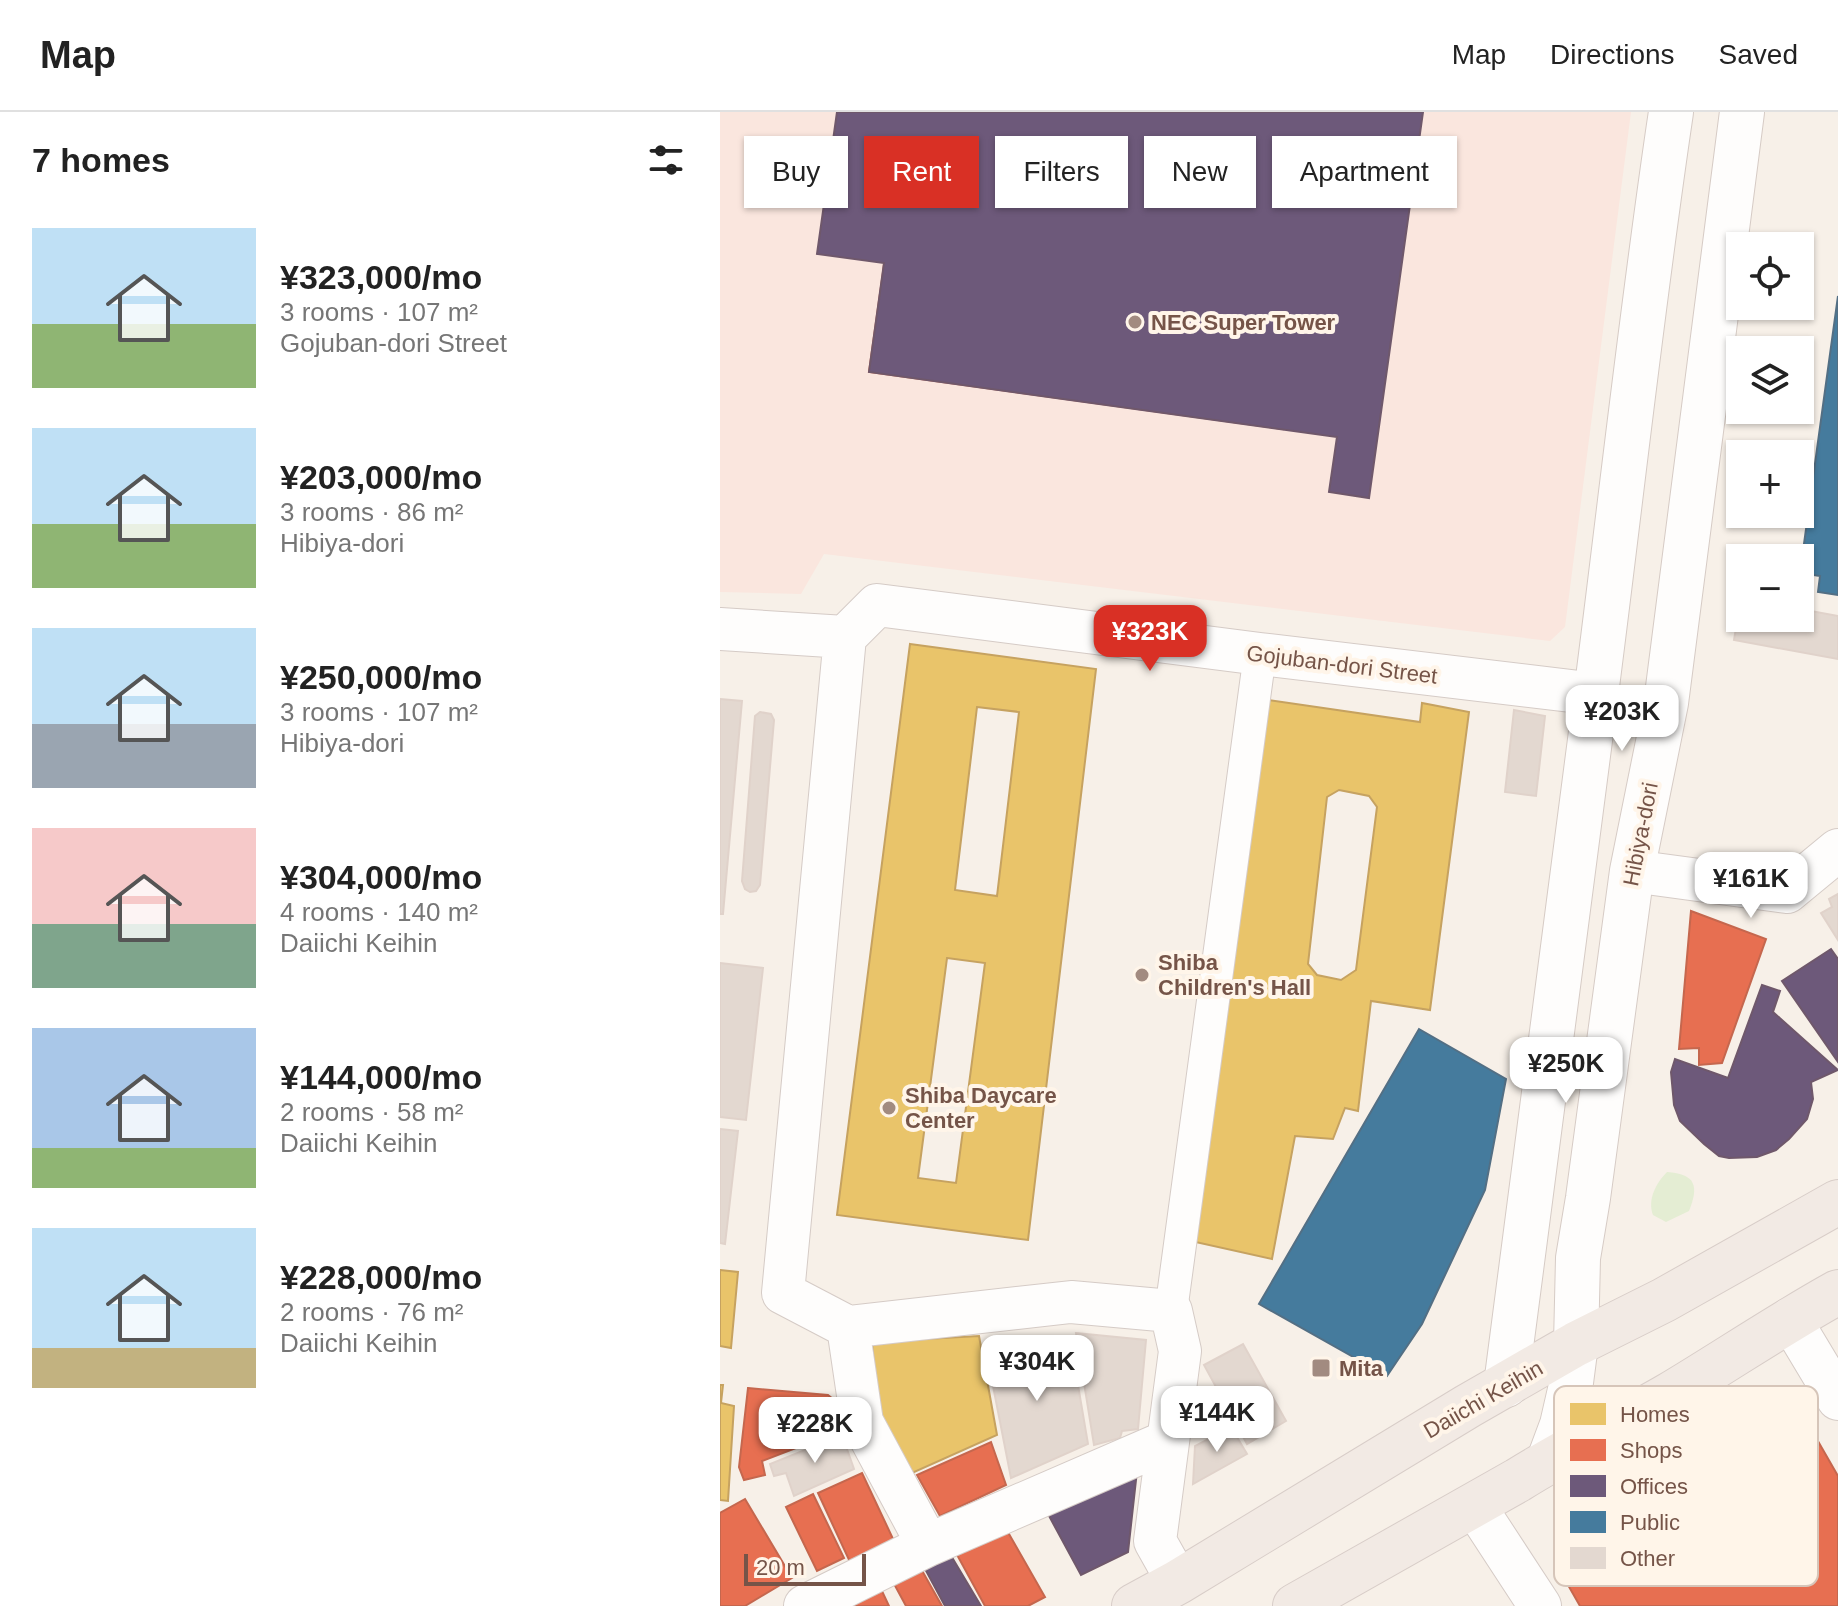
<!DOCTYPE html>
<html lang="en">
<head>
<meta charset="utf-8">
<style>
	:root { --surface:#fff; --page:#f6f6f6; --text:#222; --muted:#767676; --line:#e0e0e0; --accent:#d93025 }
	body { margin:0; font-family:Helvetica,sans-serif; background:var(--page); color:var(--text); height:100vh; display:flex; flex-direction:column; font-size:30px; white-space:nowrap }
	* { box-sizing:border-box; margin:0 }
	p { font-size:26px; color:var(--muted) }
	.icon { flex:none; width:44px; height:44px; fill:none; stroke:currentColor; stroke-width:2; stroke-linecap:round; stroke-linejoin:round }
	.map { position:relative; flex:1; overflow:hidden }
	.drawer { display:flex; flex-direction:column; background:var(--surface); width:720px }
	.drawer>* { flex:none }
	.banner { position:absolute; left:24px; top:24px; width:760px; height:72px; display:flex; gap:16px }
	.buttons { position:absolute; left:1006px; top:120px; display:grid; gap:16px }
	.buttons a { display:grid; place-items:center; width:88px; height:88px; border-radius:0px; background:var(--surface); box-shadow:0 2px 6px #0004; font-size:40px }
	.scale { position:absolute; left:24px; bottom:20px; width:122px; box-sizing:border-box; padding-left:8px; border:4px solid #755448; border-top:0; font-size:22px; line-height:28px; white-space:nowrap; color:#755448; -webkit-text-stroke:6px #fff5e9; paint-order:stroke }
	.price { position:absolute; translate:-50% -68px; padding:0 18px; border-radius:16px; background:#fff; color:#222; font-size:26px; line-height:52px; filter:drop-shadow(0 2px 4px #0008) }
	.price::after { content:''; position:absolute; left:50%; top:48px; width:24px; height:18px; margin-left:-12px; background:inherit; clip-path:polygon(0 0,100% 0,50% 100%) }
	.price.selected { background:var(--accent); color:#fff }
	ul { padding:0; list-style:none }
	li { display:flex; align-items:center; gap:24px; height:200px; padding:0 32px }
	li span { display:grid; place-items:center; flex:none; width:224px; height:160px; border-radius:0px; color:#555 }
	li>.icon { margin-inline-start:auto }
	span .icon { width:96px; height:96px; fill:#fffc; stroke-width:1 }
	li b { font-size:34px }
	h2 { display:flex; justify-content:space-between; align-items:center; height:96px; padding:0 32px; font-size:34px }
	.pill { padding:0 28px; border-radius:0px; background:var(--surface); box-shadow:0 2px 6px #0004; font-size:28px; line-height:72px }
	.pill.selected { background:var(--accent); color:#fff }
	header { display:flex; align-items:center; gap:48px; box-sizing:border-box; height:112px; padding:0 40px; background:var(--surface); border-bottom:2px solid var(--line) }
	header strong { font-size:38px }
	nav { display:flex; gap:44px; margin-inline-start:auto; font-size:28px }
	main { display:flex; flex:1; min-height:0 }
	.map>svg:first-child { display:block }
	.commercial { fill:#fae6de }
	.green { fill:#e4edd3 }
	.homes { fill:#e9c46a; stroke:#c6a260; stroke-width:2; fill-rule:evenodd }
	.shops { fill:#e76f51; stroke:#c5674e; stroke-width:2 }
	.offices { fill:#6d597a; stroke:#6f586b; stroke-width:2 }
	.public { fill:#457b9d; stroke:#536f84; stroke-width:2 }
	.building { fill:#e3d8d0; stroke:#e0d2ca; stroke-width:2 }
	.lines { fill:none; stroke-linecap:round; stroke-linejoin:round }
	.pedestrian-casing { stroke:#d5cbc6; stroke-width:34 }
	.minor-casing { stroke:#d5cbc6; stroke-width:44 }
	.secondary-casing { stroke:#d6cbc5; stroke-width:46 }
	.trunk-casing { stroke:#d8cdc8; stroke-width:46 }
	.pedestrian { stroke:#fefdfc; stroke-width:32 }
	.minor { stroke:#fefdfc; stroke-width:42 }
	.secondary { stroke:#fefdfc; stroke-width:44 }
	.trunk { stroke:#f2eae4; stroke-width:44 }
	.poi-dot { fill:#a28b80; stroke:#fff5e9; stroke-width:3 }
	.labels { text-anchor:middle; stroke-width:8; stroke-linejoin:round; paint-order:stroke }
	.poi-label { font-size:22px; font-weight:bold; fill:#755448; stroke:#fff5e9; text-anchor:start }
	.street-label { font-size:22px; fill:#755448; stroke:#fff5e9 }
	.key { fill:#fff5e9; stroke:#d6c5b9; stroke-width:2 }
	.key-label { font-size:22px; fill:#755448 }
</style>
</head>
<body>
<header>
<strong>Map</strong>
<nav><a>Map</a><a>Directions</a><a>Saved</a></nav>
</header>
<main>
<section class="drawer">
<h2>7 homes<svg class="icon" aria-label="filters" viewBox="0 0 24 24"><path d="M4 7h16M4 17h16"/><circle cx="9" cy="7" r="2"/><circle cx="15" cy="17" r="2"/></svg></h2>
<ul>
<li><span style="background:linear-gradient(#bfe0f5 60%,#8fb573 0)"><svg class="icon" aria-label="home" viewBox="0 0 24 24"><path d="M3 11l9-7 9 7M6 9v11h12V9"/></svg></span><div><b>¥323,000/mo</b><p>3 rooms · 107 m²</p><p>Gojuban-dori Street</p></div></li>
<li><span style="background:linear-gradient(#bfe0f5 60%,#8fb573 0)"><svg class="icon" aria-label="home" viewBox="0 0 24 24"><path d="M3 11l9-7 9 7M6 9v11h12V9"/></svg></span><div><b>¥203,000/mo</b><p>3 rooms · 86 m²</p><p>Hibiya-dori</p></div></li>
<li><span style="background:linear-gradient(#bfe0f5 60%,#9aa5b1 0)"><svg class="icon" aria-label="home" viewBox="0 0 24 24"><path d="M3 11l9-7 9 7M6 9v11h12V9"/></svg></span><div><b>¥250,000/mo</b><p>3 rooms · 107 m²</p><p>Hibiya-dori</p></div></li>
<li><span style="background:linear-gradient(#f6c9c9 60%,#7fa58c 0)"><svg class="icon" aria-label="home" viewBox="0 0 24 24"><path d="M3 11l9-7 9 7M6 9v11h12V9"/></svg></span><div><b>¥304,000/mo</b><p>4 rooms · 140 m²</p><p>Daiichi Keihin</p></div></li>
<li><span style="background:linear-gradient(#a9c7e8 75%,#8fb573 0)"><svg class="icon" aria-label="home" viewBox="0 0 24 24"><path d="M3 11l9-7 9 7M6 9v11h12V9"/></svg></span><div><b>¥144,000/mo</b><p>2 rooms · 58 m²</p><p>Daiichi Keihin</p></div></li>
<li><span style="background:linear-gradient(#bfe0f5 75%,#c2b280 0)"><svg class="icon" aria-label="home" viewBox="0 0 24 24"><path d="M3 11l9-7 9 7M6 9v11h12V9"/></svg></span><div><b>¥228,000/mo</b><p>2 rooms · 76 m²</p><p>Daiichi Keihin</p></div></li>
</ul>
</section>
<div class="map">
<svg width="1118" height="1494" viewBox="0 0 1118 1494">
	<rect width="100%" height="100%" fill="#f7f0e8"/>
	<path class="commercial" d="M0,0H911L845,515L830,529L104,442L81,482L0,480Z"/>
	<path class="green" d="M947,1060C976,1062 979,1074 969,1099L946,1110L933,1103C927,1088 936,1071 947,1060Z"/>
	<path class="homes" d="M190,532L376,557L308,1128L117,1103ZM257,595L299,600L277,784L235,778ZM227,846L265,851L236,1071L198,1066Z
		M542,587L700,610L702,591L749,600L710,898L651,889L638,999L625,996L613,1027L575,1024L552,1147L471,1129ZM619,678L649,684L657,695L636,858L621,868L597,863L588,852L607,685Z
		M0,1158L18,1160L11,1236L0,1234Z
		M259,1224L277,1323L192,1361L159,1306L152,1230Z
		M0,1273H3L1,1291L14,1294L8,1389L0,1388Z"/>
	<path class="shops" d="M184,0H605L577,214L163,160Z
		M163,160L577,214L563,317L149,260Z
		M971,799L1046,827L1002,951L979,953V936L959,937Z
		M28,1276L108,1283L113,1287L123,1318L42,1349L45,1363L24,1368L19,1355Z
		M1087,1310L1118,1364V1494H860L836,1452Z
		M271,1330L286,1373L220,1404L197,1363Z
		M142,1361L174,1429L130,1450L98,1381Z
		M93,1382L124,1446L97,1459L66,1395Z
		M25,1387L72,1466L25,1494H0V1401Z
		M285,1415L325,1485L308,1494H265L236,1441Z
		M200,1455L222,1494H186L173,1470Z
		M161,1477L169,1494H122Z"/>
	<path class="offices" d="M117,0H703L649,386L609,380L617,325L149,260L164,151L97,142Z
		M1111,837L1118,847V950L1062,869Z
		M1042,873L1060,879L1053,900L1118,958L1091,970L1093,987L1087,1007L1069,1027L1056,1038L1037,1045L1009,1046L999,1044L984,1032L960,1009L954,993L951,960L955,947L1008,966Z
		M417,1359L408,1440L361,1463L328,1402Z
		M230,1442L261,1494H225L204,1455Z"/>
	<path class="public" d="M1118,184V483L1098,480L1100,464L1080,461Z
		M699,917L786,967L765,1078L702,1212L667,1264L539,1192Z"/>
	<path class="building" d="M1020,493V506H1080V497L1118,504V547L1014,528Z
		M0,587L22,589L3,802H0Z
		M794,598L825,604L816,684L785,680Z
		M40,600L51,602L54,608L40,773L36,779L30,780L25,777L22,769L35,604Z
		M1118,782V828L1101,801L1112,795L1109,787Z
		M0,851L43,856L26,1008L0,1005Z
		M0,1017L18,1019L5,1132L0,1131Z
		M356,1221L426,1228L418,1317L402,1319L400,1326L374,1333Z
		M350,1226L368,1332L291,1366L265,1233L294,1232L299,1258L311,1256L309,1231Z
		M523,1232L566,1309L527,1332L484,1253Z
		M511,1315L527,1342L473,1372L475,1334Z
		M122,1323L134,1357L74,1384L66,1361L54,1364L50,1352Z"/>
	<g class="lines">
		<defs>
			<path id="pedestrian" d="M451,1199L540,542"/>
			<path id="minor" d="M0,517L125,525L157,493L540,542L876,582
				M125,525L63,1181L128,1215L351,1190L451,1199L460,1239L435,1429L458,1470
				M912,759L1067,780L1118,738
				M1070,1207L1118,1287
				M128,1215L142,1310L208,1433
				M754,1393L820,1494
				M85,1494L208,1433L448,1329"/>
			<path id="secondary" d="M786,1273C815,1043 846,813 876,582C901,388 922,194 951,0
				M829,1348L842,1313L850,1278L856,1232L858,1146L868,1086L912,759L946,591L1022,0"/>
			<path id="trunk" d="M414,1494L458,1470L748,1294L856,1232L944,1188L1118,1090
				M575,1494L798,1368C847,1337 899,1312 949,1283C1006,1249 1060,1212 1118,1180"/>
		</defs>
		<use href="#pedestrian" class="pedestrian-casing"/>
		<use href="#minor" class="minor-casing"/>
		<use href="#secondary" class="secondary-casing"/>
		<use href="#trunk" class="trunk-casing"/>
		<use href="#pedestrian" class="pedestrian"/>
		<use href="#minor" class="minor"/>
		<use href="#secondary" class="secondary"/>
		<use href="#trunk" class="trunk"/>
	</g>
	<g class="poi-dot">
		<circle cx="415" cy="210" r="8"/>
		<circle cx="422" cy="863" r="8"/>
		<circle cx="169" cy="996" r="8"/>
		<rect x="591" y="1246" width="20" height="20" rx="4"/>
	</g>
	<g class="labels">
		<g class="poi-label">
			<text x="431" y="218">NEC Super Tower</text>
			<text x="438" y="858">Shiba<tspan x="438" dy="25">Children's Hall</tspan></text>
			<text x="185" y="991">Shiba Daycare<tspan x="185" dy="25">Center</tspan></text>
			<text x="619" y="1264">Mita</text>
		</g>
		<g class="street-label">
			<text transform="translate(622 552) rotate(7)" y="8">Gojuban-dori Street</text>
			<text transform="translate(920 722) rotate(-79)" y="8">Hibiya-dori</text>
			<text transform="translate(763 1287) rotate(-30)" y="8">Daiichi Keihin</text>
		</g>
	</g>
	<rect x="834" y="1274" width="264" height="200" rx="12" class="key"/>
	<rect x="850" y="1291" width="36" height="22" fill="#e9c46a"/>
	<rect x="850" y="1327" width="36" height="22" fill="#e76f51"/>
	<rect x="850" y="1363" width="36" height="22" fill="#6d597a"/>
	<rect x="850" y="1399" width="36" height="22" fill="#457b9d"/>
	<rect x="850" y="1435" width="36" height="22" fill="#e3d8d0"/>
	<g class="key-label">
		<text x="900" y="1310">Homes</text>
		<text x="900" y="1346">Shops</text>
		<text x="900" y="1382">Offices</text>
		<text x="900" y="1418">Public</text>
		<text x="900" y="1454">Other</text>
	</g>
</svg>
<div class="buttons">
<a><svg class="icon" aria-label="locate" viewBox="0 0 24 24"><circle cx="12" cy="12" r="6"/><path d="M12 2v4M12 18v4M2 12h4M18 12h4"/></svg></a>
<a><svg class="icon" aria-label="layers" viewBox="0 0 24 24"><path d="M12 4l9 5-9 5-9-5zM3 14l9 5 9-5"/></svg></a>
<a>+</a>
<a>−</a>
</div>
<div class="scale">20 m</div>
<b class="price selected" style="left:430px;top:561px">¥323K</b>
<b class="price" style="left:902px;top:641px">¥203K</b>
<b class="price" style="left:1031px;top:808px">¥161K</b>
<b class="price" style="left:846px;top:993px">¥250K</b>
<b class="price" style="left:317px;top:1291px">¥304K</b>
<b class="price" style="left:497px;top:1342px">¥144K</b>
<b class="price" style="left:95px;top:1353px">¥228K</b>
<div class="banner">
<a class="pill">Buy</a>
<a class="pill selected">Rent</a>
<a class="pill">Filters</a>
<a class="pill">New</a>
<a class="pill">Apartment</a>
</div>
</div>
</main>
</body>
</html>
